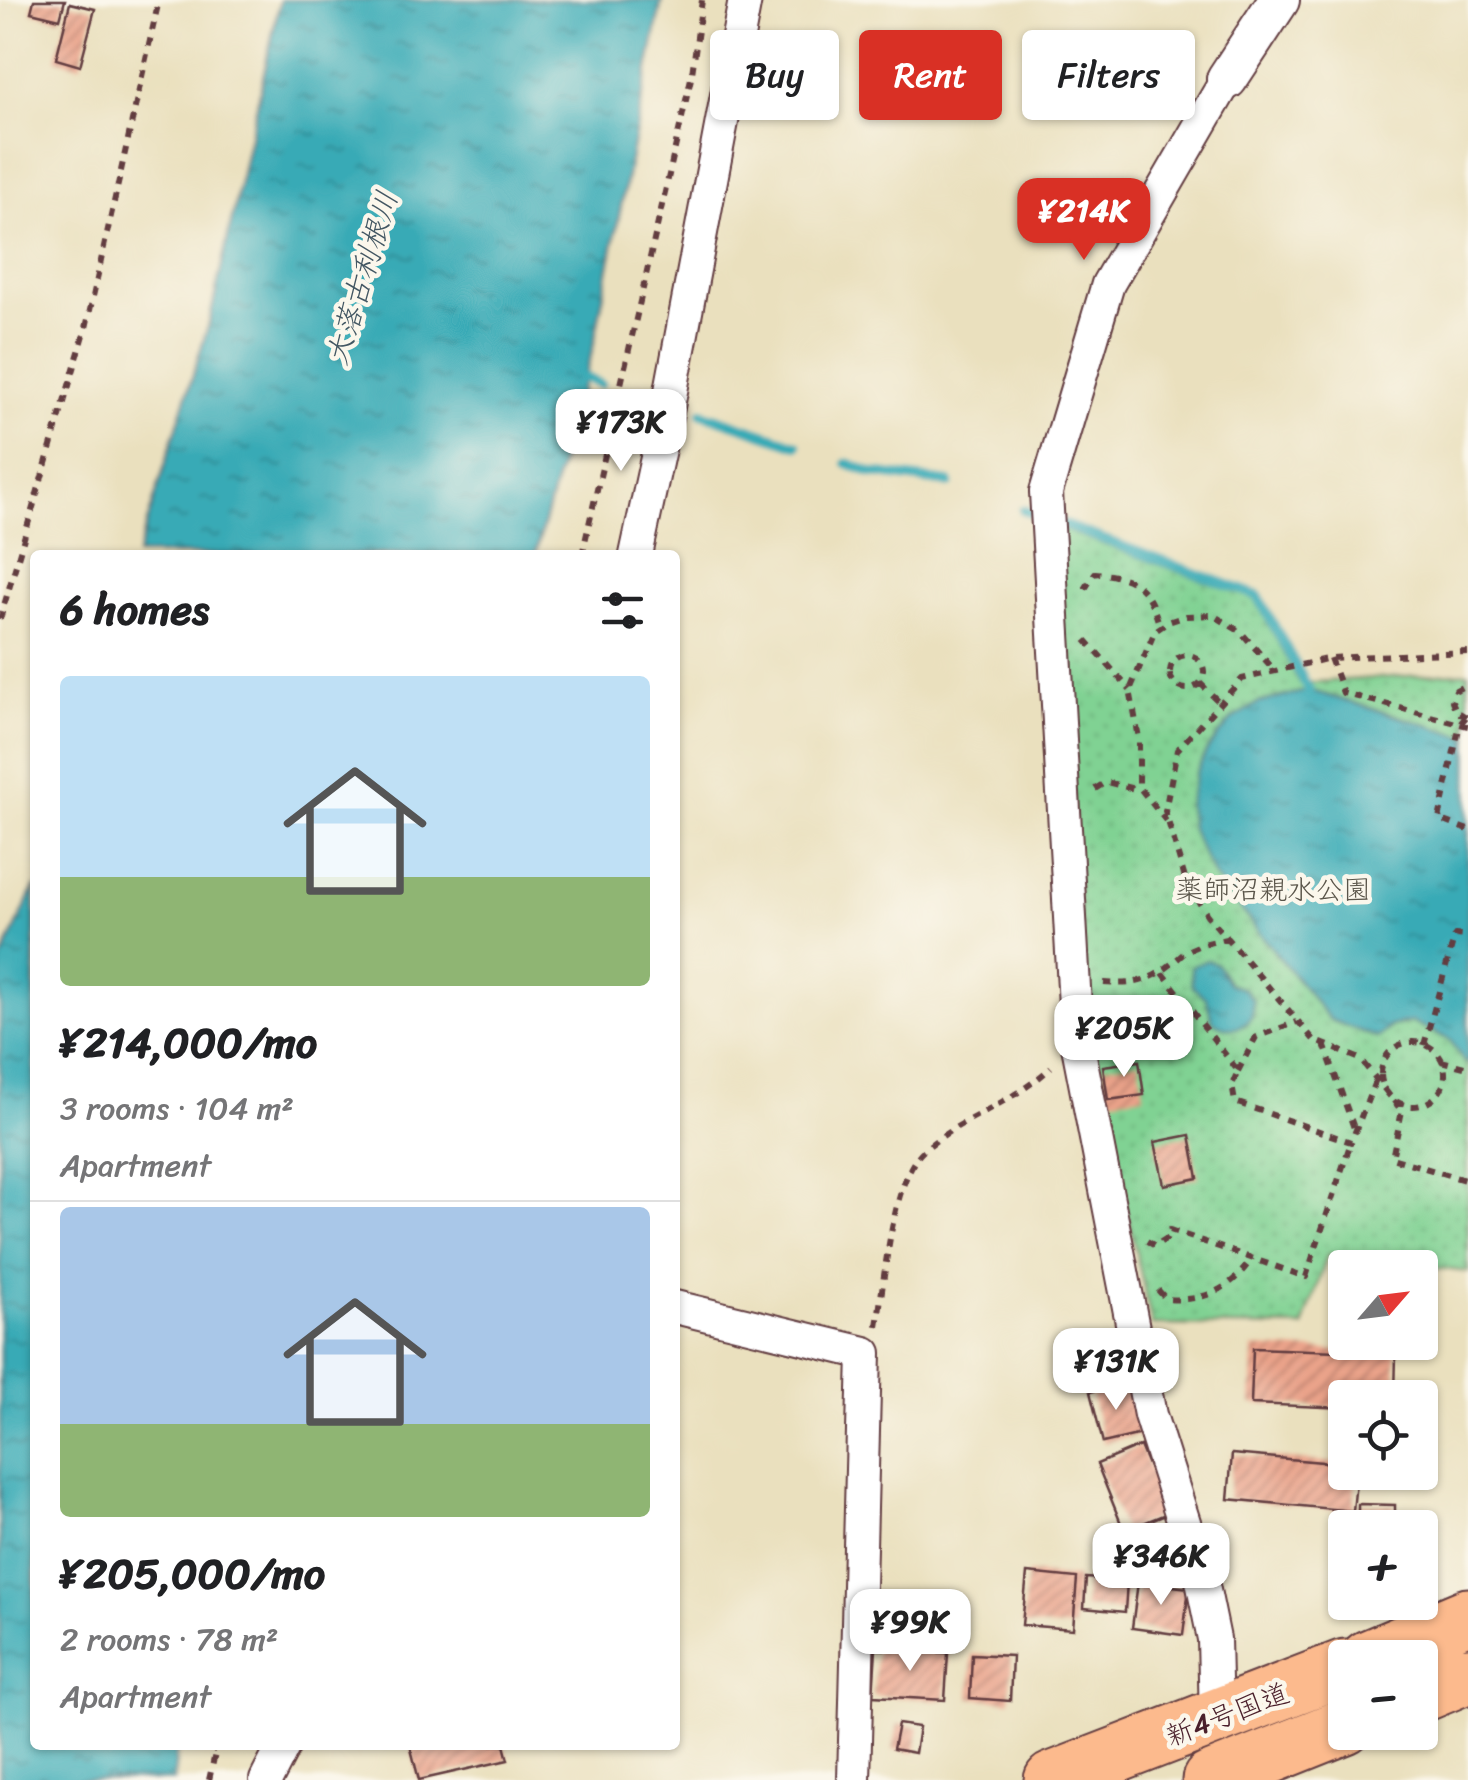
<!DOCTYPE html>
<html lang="en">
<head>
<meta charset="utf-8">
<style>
	:root { --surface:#fff; --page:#f2f2f2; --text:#202124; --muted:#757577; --line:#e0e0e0; --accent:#d93025 }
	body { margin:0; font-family:Sriracha,"Klee One",sans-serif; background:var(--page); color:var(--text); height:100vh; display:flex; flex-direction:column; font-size:38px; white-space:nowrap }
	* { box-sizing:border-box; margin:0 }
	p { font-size:32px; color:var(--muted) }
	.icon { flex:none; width:55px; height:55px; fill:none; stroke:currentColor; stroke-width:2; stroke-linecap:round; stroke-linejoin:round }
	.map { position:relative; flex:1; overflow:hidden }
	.side { position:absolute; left:30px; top:550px; width:650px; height:1200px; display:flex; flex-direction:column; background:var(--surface); border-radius:10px; box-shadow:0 2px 8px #0004 }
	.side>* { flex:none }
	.hud { position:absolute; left:710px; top:30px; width:608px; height:90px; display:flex; gap:20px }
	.needle { width:65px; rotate:62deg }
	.fabs { position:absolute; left:1328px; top:1250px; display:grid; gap:20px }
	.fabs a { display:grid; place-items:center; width:110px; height:110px; border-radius:10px; background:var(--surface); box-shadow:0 2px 8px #0004; font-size:50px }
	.price { position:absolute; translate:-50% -85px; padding:0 22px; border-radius:20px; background:#fff; color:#222; font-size:32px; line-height:65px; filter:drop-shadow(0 2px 5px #0008) }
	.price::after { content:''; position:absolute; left:50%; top:60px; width:30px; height:22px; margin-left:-15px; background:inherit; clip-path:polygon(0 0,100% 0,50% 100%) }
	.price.selected { background:var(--accent); color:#fff }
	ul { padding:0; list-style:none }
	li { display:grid; align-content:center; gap:20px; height:530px; padding:0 30px }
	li+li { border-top:2px solid var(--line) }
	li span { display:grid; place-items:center; height:310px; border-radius:10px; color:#555 }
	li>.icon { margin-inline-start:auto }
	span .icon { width:180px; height:180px; fill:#fffc; stroke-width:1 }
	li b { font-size:42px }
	h2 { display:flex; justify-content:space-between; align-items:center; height:120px; padding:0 30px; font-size:42px }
	.tag { padding:0 35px; border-radius:10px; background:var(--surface); box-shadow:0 2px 8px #0004; font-size:35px; line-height:90px }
	.tag.selected { background:var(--accent); color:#fff }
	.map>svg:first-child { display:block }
	.park { fill:url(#park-dots); stroke:#65785f; stroke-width:2.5 }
	.water { fill:url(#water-ripples); stroke:#426470; stroke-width:2.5 }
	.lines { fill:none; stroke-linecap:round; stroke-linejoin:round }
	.stream { stroke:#39aab6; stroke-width:10 }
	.building { fill:url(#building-hatch) }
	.minor-casing { stroke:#623c41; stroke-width:36 }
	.tertiary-casing { stroke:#623c41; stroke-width:44 }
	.trunk-casing { stroke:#623c41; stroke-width:59 }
	.path { stroke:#623c41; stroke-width:6; stroke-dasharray:8 8; stroke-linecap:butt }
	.minor { stroke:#fff; stroke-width:32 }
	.tertiary { stroke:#fff; stroke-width:40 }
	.trunk { stroke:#fcba8d; stroke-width:55 }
	.labels { text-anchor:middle; stroke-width:9; stroke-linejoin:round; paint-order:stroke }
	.park-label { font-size:28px; fill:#5a554a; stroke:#fbf7ec }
	.street-label { font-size:28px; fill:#4a1f2b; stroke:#fbf7ec }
	.water-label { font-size:30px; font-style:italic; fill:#435763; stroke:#fbf7ec }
</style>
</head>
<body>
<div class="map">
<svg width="1468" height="1780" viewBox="0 0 1468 1780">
	<defs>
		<pattern id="park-dots" width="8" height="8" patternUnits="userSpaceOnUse" patternTransform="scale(2.5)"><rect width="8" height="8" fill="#80d293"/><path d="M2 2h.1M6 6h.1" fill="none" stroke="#70b47f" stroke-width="1.8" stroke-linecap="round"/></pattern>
		<pattern id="water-ripples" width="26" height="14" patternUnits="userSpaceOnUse" patternTransform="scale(2.5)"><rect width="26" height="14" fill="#39aab6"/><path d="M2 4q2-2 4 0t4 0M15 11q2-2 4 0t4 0" fill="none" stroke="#328a94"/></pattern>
		<pattern id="building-hatch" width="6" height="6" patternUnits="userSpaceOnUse" patternTransform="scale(2.5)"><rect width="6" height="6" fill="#eaa38a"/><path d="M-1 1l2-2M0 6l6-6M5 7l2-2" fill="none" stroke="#c08471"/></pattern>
	</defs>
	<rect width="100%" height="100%" fill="#fbf7ec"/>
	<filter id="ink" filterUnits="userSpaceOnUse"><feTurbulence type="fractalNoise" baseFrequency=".01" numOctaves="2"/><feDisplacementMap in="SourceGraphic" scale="20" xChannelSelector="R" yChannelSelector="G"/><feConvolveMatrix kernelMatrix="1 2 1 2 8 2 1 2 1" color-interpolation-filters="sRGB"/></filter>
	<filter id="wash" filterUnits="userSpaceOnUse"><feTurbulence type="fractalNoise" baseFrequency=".0048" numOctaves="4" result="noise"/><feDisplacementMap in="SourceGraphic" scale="40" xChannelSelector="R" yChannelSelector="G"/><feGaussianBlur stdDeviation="2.25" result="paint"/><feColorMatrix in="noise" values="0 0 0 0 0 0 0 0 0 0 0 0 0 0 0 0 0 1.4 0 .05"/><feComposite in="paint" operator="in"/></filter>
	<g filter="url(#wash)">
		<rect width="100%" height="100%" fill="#eae0be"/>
		<path class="park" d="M1053,526L1255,599L1300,683L1468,672V1272L1328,1254L1303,1327L1152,1325L1089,1043Z"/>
		<path class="water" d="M280,0H662L593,348L535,555H137L209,323Z
			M1309,690L1468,737V1063L1464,1062L1450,1040L1412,1022L1391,1026L1378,1038L1330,1020L1215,878L1191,830L1188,805L1196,773L1207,750L1232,719L1258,703Z
			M35,886V1745H177L174,1780H0V962Z
			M1207,960L1217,964L1229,984L1244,989L1253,1000L1252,1016C1241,1032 1229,1031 1213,1022L1206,998L1192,986L1191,966Z"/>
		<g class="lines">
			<path class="stream" d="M574,373L600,384
				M702,413L797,445
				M847,463L872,473L949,483
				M1023,510L1258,596L1309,690"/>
		</g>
		<g id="blocks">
			<path class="building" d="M34,0H65L60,19L31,12Z
				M70,3L95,9L80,66L56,59Z
				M1139,1061L1144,1095L1108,1100L1103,1066Z
				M1190,1135L1198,1178L1164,1185L1155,1142Z
				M1253,1348L1396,1353L1395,1398H1345V1408L1251,1404Z
				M1128,1382L1141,1434L1103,1443L1090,1392Z
				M1140,1446L1168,1513L1124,1531L1097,1464Z
				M1232,1454L1345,1464V1472H1357L1353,1511L1228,1499Z
				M1358,1504L1395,1505V1528H1358Z
				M1027,1573L1077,1578L1073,1629L1022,1625Z
				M1086,1578L1127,1581L1125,1612L1084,1608Z
				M1138,1582L1189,1588L1183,1635L1132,1628Z
				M876,1649L948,1653L945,1700L873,1696Z
				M972,1654L1012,1656L1010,1701L970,1698Z
				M898,1724L919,1727L915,1753L893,1749Z
				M410,1745H504L508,1760L419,1780Z"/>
		</g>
	</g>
	<g filter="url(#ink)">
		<use href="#blocks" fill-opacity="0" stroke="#623c41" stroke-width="2.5"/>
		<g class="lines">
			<defs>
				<path id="minor" d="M636,555L668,407L745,0
					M675,1307L865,1353L854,1780
					M1216,1719L1214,1639L1201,1576L1150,1415L1077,1041L1046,492L1108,284L1227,79
					M266,1780L284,1745"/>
				<path id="tertiary" d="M1227,79L1279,0"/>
				<path id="trunk" d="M1368,1658L1468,1616
					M1420,1695L1468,1675
					M1052,1780L1345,1667
					M1210,1780L1345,1726"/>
			</defs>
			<use href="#minor" class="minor-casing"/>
			<use href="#tertiary" class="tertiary-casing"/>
			<use href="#trunk" class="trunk-casing"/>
			<path class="path" d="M582,555L692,74L702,0
				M1085,589L1095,573C1136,577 1149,587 1160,628
				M0,619L86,328L159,0
				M1086,640L1130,690
				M1468,652L1330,658L1242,679L1177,750L1165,811L1186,882L1207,915L1314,1040L1360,1059L1402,1111L1392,1158L1468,1181
				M1170 672a17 17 0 1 1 34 0a17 17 0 1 1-34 0Z
				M1330,658L1343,693L1460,724L1466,717
				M1200,683L1220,703
				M1466,717L1456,711L1452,701L1456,690L1468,684
				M1468,726L1460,724L1439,819L1468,830
				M1095,789L1106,782L1139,790
				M1166,821L1139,787V738L1130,690L1155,631L1168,622L1186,616L1213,615L1241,632L1275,671
				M1163,973L1238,1071L1232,1085L1235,1102L1351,1142L1376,1079
				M1104,983C1141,986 1156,978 1182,955C1193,945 1212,942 1226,939
				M1381 1074a32 32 0 1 1 64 0a32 32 0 1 1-64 0Z
				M1324,1044L1355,1131
				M1424,1045L1455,935L1468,936
				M1441,1061L1468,1068
				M1238,1071L1256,1037L1297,1022
				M1147,1241L1155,1246L1167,1238L1170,1230L1306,1277L1351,1142
				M1158,1290L1166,1299C1204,1302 1231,1290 1252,1258
				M877,1326C884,1283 892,1179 923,1151C960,1118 1014,1103 1051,1067
				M198,1747L215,1750
				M209,1780L217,1745"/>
			<use href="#minor" class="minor"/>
			<use href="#tertiary" class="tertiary"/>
			<use href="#trunk" class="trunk"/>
		</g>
	</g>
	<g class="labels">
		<g class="park-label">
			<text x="1273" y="899">薬師沼親水公園</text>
		</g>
		<g class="street-label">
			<text transform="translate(1227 1714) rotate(-21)" y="10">新4号国道</text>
		</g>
		<g class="water-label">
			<text transform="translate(362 278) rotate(-73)" y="10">大落古利根川</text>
		</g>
	</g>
</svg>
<div class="fabs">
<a><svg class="needle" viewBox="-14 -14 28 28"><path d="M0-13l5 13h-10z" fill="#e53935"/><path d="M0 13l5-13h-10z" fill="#757577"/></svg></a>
<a><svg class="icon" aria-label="locate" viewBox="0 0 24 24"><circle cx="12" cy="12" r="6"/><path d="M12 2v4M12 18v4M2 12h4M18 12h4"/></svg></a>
<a>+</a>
<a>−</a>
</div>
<b class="price selected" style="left:1084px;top:263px">¥214K</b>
<b class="price" style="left:621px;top:474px">¥173K</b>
<b class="price" style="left:1124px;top:1080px">¥205K</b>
<b class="price" style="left:1116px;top:1413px">¥131K</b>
<b class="price" style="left:1161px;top:1608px">¥346K</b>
<b class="price" style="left:910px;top:1674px">¥99K</b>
<div class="hud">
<a class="tag">Buy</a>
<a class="tag selected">Rent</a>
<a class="tag">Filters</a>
</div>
<section class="side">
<h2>6 homes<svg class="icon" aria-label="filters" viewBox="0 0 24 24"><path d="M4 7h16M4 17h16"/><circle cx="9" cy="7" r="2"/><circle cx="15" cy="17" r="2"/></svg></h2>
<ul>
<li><span style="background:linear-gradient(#bfe0f5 65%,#8fb573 0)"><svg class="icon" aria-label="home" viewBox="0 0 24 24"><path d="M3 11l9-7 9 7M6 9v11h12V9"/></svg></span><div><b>¥214,000/mo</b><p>3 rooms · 104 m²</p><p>Apartment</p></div></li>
<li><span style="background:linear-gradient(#a9c7e8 70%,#8fb573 0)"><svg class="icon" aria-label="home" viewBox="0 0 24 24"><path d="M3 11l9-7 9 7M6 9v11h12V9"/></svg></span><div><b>¥205,000/mo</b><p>2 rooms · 78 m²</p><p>Apartment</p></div></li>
</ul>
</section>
</div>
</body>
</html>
